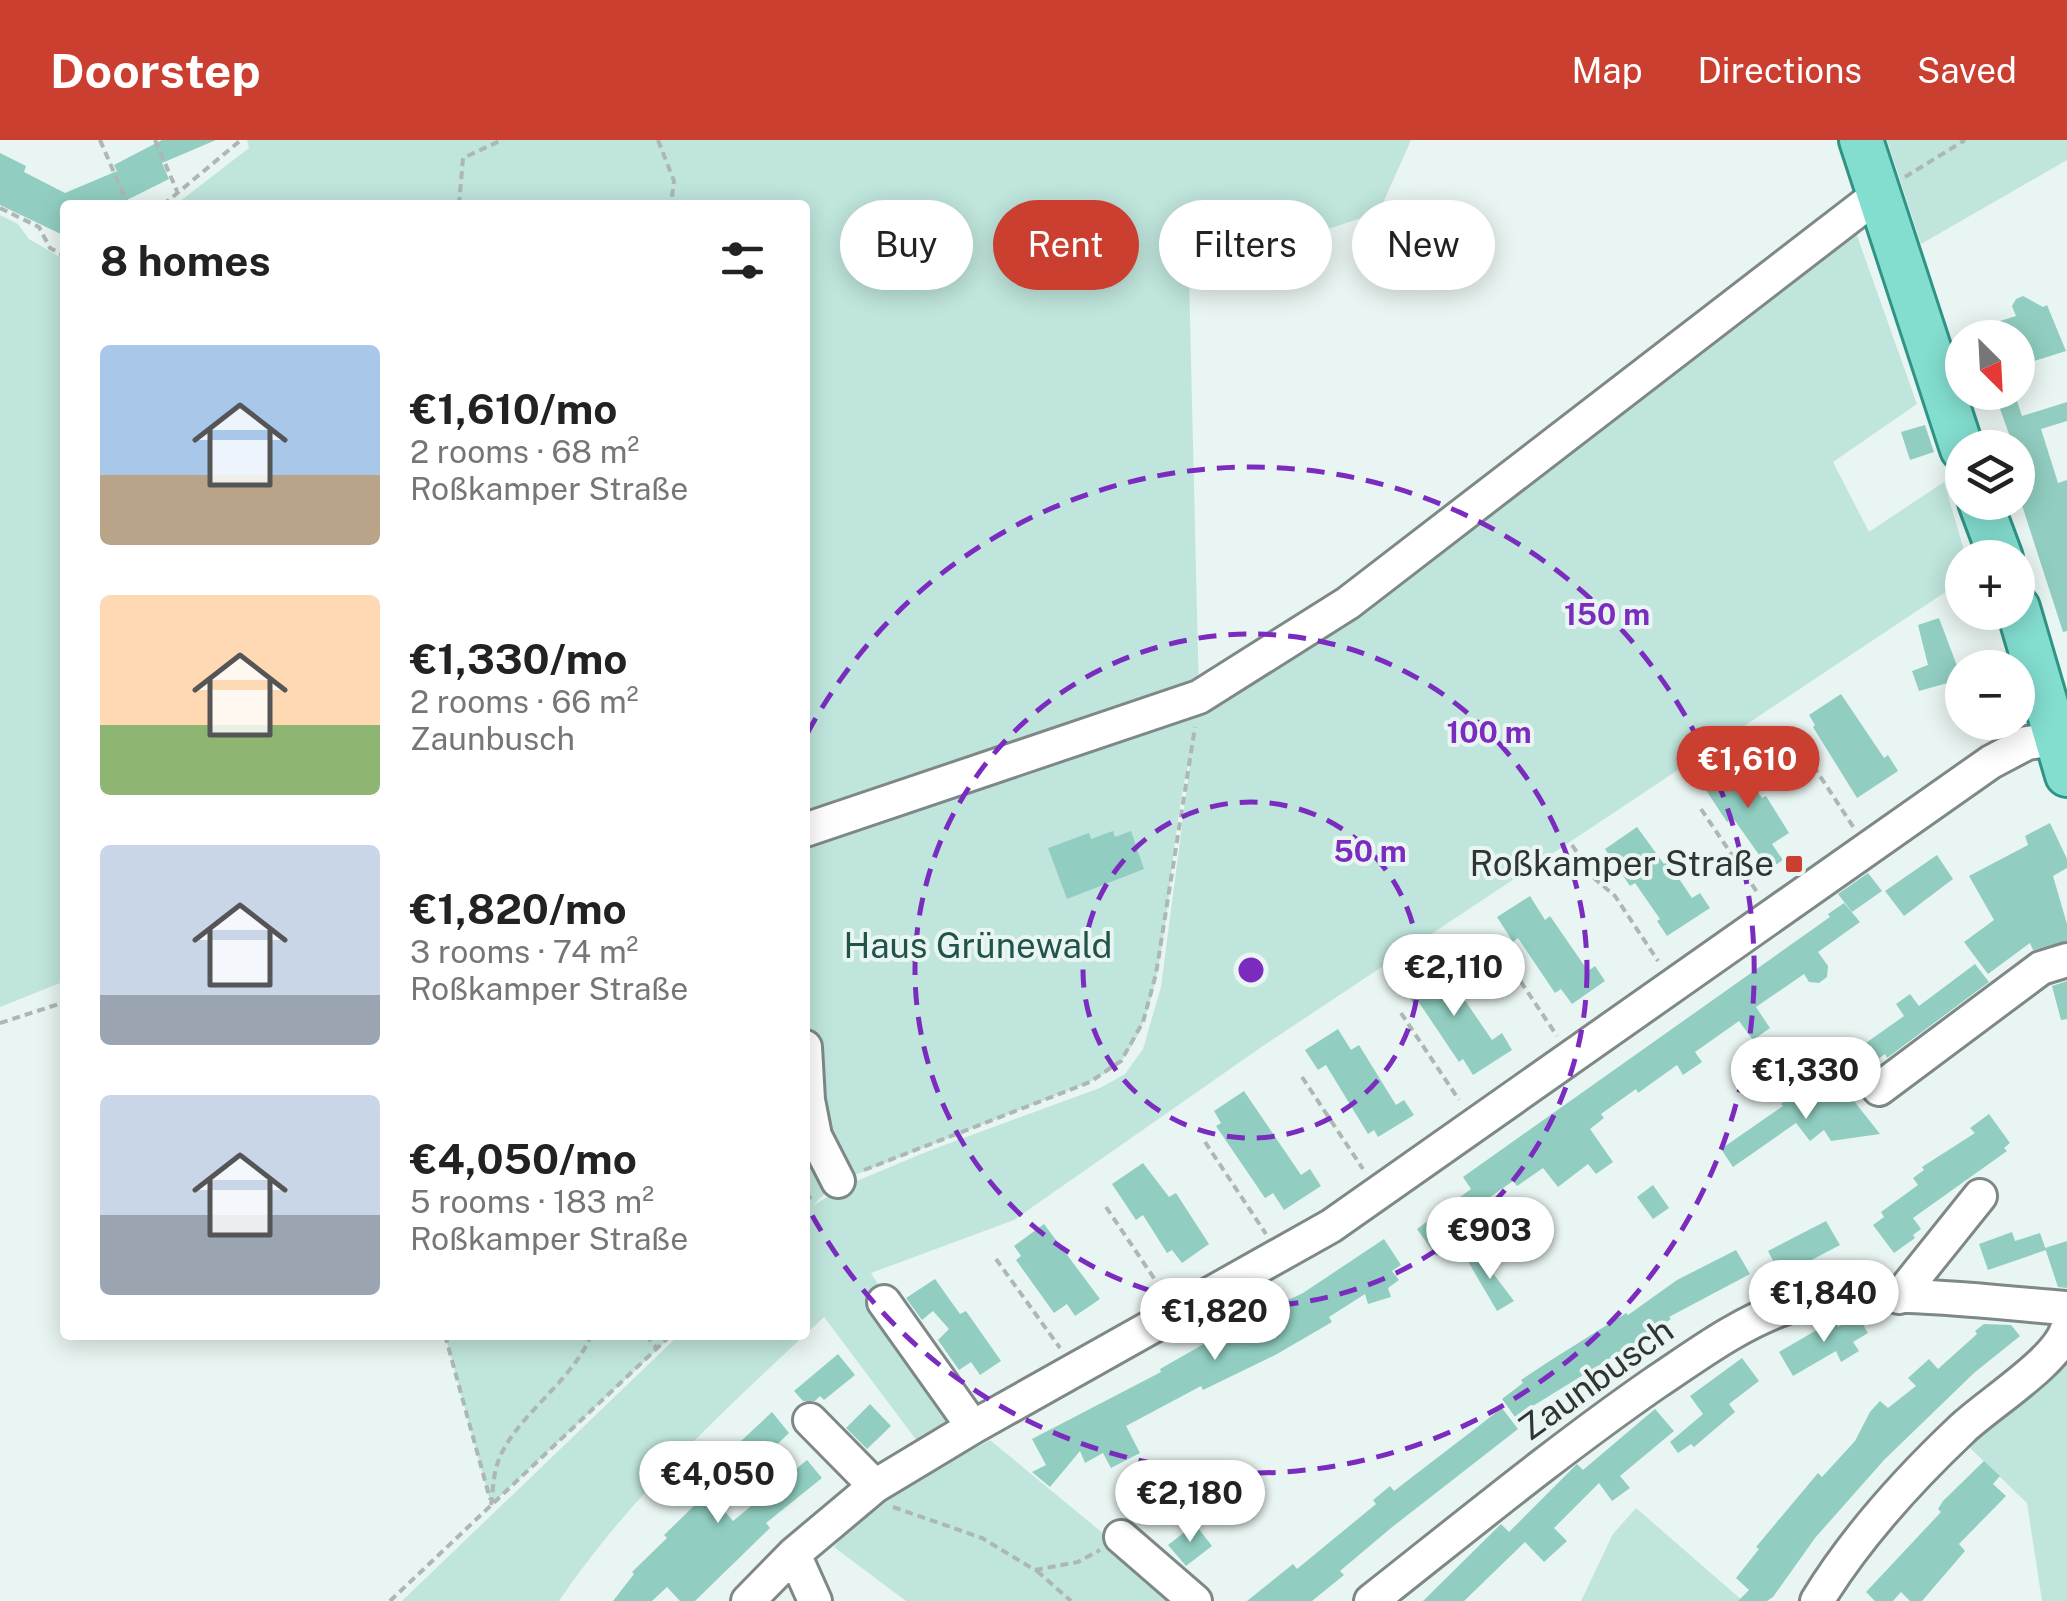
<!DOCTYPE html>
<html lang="en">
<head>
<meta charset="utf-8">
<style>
	:root { --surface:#fff; --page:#f6f6f6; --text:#222; --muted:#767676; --accent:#cb3f30 }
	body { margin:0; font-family:"Public Sans",sans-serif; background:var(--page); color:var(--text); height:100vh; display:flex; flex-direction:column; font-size:38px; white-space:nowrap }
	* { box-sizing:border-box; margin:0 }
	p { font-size:32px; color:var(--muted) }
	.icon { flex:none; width:55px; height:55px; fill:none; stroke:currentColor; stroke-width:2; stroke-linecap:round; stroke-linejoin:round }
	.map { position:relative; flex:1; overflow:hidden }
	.side { position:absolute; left:60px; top:60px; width:750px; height:1140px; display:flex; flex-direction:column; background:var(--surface); border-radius:10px; box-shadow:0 5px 25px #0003 }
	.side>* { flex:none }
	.banner { position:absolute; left:840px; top:60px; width:950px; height:90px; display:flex; gap:20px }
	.needle { width:65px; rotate:156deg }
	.fabs { position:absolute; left:1945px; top:180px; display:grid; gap:20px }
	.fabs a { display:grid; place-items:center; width:90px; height:90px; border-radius:50%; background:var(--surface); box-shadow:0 5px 25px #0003; font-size:50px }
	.price { position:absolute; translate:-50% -85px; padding:0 22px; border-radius:35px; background:#fff; color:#222; font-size:32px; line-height:65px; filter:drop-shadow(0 2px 5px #0008) }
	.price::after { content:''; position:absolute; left:50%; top:60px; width:30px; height:22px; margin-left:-15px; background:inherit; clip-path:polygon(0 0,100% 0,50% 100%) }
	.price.selected { background:var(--accent); color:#fff }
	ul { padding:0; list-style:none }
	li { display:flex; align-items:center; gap:30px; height:250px; padding:0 40px }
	li span { display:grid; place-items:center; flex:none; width:280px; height:200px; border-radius:10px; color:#555 }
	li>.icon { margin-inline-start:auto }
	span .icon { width:120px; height:120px; fill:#fffc; stroke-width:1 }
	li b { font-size:42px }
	h2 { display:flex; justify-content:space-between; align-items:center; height:120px; padding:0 40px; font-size:42px }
	.chip { padding:0 35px; border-radius:45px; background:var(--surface); box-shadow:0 5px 25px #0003; font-size:35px; line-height:90px }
	.chip.selected { background:var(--accent); color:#fff }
	header { display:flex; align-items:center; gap:60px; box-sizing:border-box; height:140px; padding:0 50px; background:var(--accent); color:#fff }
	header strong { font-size:48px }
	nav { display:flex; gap:55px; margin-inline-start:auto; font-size:35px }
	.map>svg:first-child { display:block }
	.green { fill:#bfe5dc; fill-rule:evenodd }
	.building { fill:#91cec1 }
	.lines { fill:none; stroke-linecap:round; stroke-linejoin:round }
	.minor-casing { stroke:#7e8886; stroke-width:38 }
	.major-casing { stroke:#309485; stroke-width:48 }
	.path { stroke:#adb7b4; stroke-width:4; stroke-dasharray:8 5; stroke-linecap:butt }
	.minor { stroke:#fff; stroke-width:32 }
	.major { stroke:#83ded0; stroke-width:42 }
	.ring { fill:none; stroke:#7b2cbf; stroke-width:5; stroke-dasharray:18 12 }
	.poi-dot { fill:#cb3f30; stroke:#e9f5f2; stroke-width:4 }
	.labels { text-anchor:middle; stroke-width:8; stroke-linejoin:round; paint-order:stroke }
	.poi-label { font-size:35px; fill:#303433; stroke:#e9f5f2; text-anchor:end }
	.park-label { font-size:35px; fill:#20534a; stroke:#e9f5f2 }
	.street-label { font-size:35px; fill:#303433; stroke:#e9f5f2 }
	.centre { fill:#7b2cbf; stroke:#e9f5f2; stroke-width:5 }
	.ring-label { font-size:30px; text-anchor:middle; font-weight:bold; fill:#7b2cbf; stroke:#e9f5f2; stroke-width:8; stroke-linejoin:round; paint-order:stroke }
</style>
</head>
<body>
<header>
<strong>Doorstep</strong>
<nav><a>Map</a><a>Directions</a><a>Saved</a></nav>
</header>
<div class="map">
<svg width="2067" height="1461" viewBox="0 0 2067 1461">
	<rect width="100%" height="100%" fill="#e9f5f2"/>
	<path class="green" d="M247,0H1411L1379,72L1189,136L1199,556L1850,76L1917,264L1833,322L1869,392L1944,342L1966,417L1962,418V441L1260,908L1014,1080L871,1133L961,1277L917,1301L824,1177C729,1266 632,1353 559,1461H402L679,1195H805V65H175L249,8ZM1191,616L1161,847L1143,909L1125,934L1100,948L931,1010L852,1043L812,1066L837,1042L1090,942C1100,936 1113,930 1121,921C1174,862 1166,693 1191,616Z
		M1887,0H2067V20L1921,104Z
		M0,75L18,84L29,99L65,120V841L0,867Z
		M445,1195H673L491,1365Z
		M2067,1223V1461H2042L2027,1363L1968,1306Z
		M990,1300L1185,1461H906L834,1407C873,1358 937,1330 990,1300Z
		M1636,1368L1743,1461H1581L1613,1394Z"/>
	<path class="building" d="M162,0H216L162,23L169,39L117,65H65V96L0,65V13L26,26L24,32L65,53L117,31L114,25Z
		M2023,156L2043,167L2047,165L2066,211L2018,226V198H2006L2000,181L2016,176L2012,166L2016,159Z
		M1994,252H2014L2022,276L2067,262V281L2041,289L2058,343L2067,340V491L2063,492L2019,356L2024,354L2018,330V308H2014Z
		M1925,285L1934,312L1910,320L1901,292Z
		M1939,478L1962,539L1919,551L1912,531L1928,525L1918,485Z
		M1841,554L1884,618L1888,615L1898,631L1857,658L1813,587L1815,585L1809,575Z
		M1735,621L1762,658L1766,656L1789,693L1772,704L1783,720L1774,726H1767L1733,678L1727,682L1702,644Z
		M2050,683L2067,719V728L2053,736L2067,784V801L2033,810L2030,803L1988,834L1964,802L1994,780L1969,736L2028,705L2025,696Z
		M1637,687L1664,724L1667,721L1692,758L1700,753L1710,768L1667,796L1657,781L1660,779L1635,743L1630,746L1605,709Z
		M1113,691L1115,697L1131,691L1144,729L1067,759L1048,708L1089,693L1091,699Z
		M1937,715L1953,739L1904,776L1885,751Z
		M1868,733L1882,751L1852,772L1838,754Z
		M1530,756L1545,780L1550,776L1588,831L1595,826L1605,841L1572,864L1561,849L1555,853L1518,798L1513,802L1497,777Z
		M1844,763L1860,782L1818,812L1828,826L1827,837L1819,843L1809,842L1804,834L1756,867L1770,888L1753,900L1739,881L1695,912L1702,922L1683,935L1677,925L1638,953L1636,949L1601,974L1604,978L1590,989L1613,1022L1596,1034L1588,1024L1558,1047L1543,1028L1517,1046L1513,1041L1456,1081L1466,1095L1436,1116L1417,1089L1471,1049L1463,1037L1830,777L1828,774Z
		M1433,821L1445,842L1451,840L1492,900L1502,893L1512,910L1473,935L1463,919L1459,922L1418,861L1413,863L1400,842Z
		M1975,824L1989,842L1887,918L1885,914L1875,921L1863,905L1904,876L1896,864L1910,854L1919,866Z
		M2067,841V879L2061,880L2052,846Z
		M1338,889L1351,910L1359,905L1396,965L1404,960L1414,975L1378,997L1374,990L1368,994L1326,925L1318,930L1305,910Z
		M1839,942L1880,994L1831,1001L1824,990L1810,1001L1796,983L1733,1027L1721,1009L1783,966L1781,964L1805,946L1815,961Z
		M1244,951L1301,1035L1310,1029L1321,1046L1284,1070L1273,1053L1265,1058L1216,986L1221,983L1214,971Z
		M1989,974L2010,1003L2004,1008L2007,1011L1913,1078L1921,1089L1913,1095L1915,1098L1894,1113L1873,1085L1884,1077L1881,1072L1918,1045L1913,1038L1924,1030L1922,1027L1975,993L1970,988Z
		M1143,1023L1169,1057L1176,1053L1209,1104L1182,1123L1172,1110L1167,1113L1143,1075L1136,1080L1112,1044Z
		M1653,1045L1669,1068L1653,1079L1637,1057Z
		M1826,1081L1840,1105L1781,1136L1768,1111Z
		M1044,1084L1100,1159L1075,1176L1067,1164L1054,1173L1016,1120L1021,1116L1014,1106Z
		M2012,1092L2015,1101L2040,1093L2046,1110L1988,1130L1979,1104Z
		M1384,1099L1401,1125L1392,1131L1399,1140L1388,1148L1391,1157L1368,1164L1365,1154L1329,1177L1332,1182L1277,1214L1203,1250L1201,1246L1126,1286L1140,1313L1111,1328L1103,1313L1085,1323L1080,1311L1050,1347L1032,1332L1046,1325L1032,1299L1161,1232L1160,1229L1246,1180L1303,1153Z
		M2067,1101V1148L2058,1147L2045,1108Z
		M1736,1110L1750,1134L1669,1177L1671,1179L1643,1198L1515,1277L1502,1259L1523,1243L1521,1240L1548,1222L1626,1173L1628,1175L1677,1140Z
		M1476,1111L1514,1161L1497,1171L1466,1118Z
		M935,1139L960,1174L966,1171L1001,1221L980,1235L971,1222L959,1230L938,1200L949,1189L933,1171L922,1180L906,1158Z
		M1858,1176L1868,1193L1853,1202L1859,1211L1841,1222L1836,1211L1793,1236L1779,1212L1834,1180L1838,1187Z
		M1984,1184L2011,1185L2020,1196L1974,1233L1884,1320L1815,1398L1773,1457L1767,1461H1738L1749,1450L1736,1438L1759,1409L1756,1407L1818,1333L1822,1337L1855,1301L1870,1272L1880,1261L1888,1268L1916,1246L1908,1238L1929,1219L1938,1229L1977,1194L1975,1191Z
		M838,1214L855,1235L824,1260L820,1256L815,1261H803L794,1251Z
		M1742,1218L1759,1241L1729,1264L1735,1272L1694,1307L1691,1304L1678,1313L1670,1302L1703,1274L1690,1256Z
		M870,1264L891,1286L867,1309L846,1288Z
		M1502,1268L1518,1289L1391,1388L1340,1431L1344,1435L1312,1461H1247L1293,1424L1297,1429L1376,1364L1373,1360L1390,1346L1394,1351Z
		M1655,1269L1674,1291L1620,1336L1630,1348L1612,1361L1599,1343L1554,1388L1567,1401L1544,1422L1525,1402L1464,1461H1423L1501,1384L1509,1392L1577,1324L1583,1330Z
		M772,1272L789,1293L717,1362L733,1381L807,1320L822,1338L766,1383L770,1388L695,1461H680L667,1447L652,1461H613L634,1434L632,1432L667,1398L664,1395L698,1362L695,1359L745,1311L738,1304Z
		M1984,1321L2000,1336L1993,1344L2006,1356L1959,1404L1965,1411L1922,1461H1910L1901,1452L1893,1461H1875L1866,1452L1941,1372L1938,1369L1943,1361Z
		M1195,1384L1212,1406L1186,1426L1168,1405Z"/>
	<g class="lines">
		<defs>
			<path id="minor" d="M805,690L1199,557L1348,463L1879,54
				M805,907L808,960L815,996L838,1041
				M1879,949L2041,828L2067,820
				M1899,1157L1980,1056
				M884,1162L973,1287
				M810,1280L875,1346
				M1121,1397L1195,1461
				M794,1414L815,1461
				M748,1461L794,1414L875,1346L973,1287L1331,1086L1991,622L2027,603L2067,597
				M1371,1461C1465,1387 1557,1311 1655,1243C1697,1215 1738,1184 1787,1167C1856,1143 1991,1163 2067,1168
				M1817,1461C1856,1397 1907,1341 1962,1289C1988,1264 2057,1222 2067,1189"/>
			<path id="major" d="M1861,0L1962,309
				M1980,362L2001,418
				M2018,468L2067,635"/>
		</defs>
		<use href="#minor" class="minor-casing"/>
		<use href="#major" class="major-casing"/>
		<path class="path" d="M100,0L128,65
			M155,0L177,51
			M658,0L674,41L671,65
			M1905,37L1965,0
			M163,65L241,0
			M459,65L463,18L502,0
			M0,68L39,87L50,108L65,116
			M1799,604L1854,688
			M1701,669L1757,752
			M1572,705L1595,739L1615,756L1658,821
			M1499,809L1557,896
			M1401,873L1459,960
			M0,883L65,862
			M1302,937L1363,1029
			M1205,1002L1266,1094
			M864,1030L1090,942L1121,921L1143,882L1156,834L1195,587
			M805,1061L815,1054
			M1106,1067L1162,1150
			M996,1119L1060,1208
			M445,1195L490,1359
			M646,1195L657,1209
			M491,1365C493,1352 493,1337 497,1325C510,1280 573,1242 591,1195
			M893,1367L982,1398L1035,1430L1078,1422L1100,1410
			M1037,1431L1071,1461
			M390,1461L671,1195"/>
		<use href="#minor" class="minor"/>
		<use href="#major" class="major"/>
	</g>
	<g class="ring">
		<circle cx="1251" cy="830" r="168"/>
		<circle cx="1251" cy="830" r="336"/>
		<path d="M807 594A503 503 0 1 1 807 1066"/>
	</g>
	<rect class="poi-dot" x="1784" y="714" width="20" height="20" rx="5"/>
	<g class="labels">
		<g class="poi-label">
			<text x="1774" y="736">Roßkamper Straße</text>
		</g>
		<g class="park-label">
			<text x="978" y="818">Haus Grünewald</text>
		</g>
		<g class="street-label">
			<text transform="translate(1596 1239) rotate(-36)" y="12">Zaunbusch</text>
		</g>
	</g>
	<circle cx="1251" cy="830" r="15" class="centre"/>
	<g class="ring-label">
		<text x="1607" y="485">150 m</text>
		<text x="1489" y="603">100 m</text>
		<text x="1370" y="722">50 m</text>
	</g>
</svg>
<div class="fabs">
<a><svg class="needle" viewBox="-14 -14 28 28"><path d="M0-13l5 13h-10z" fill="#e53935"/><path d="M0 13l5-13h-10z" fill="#767676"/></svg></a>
<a><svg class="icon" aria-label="layers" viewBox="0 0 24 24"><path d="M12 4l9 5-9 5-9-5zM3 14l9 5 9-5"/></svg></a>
<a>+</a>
<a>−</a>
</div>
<b class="price selected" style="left:1748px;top:671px">€1,610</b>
<b class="price" style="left:1454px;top:879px">€2,110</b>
<b class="price" style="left:1806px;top:982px">€1,330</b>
<b class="price" style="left:1490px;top:1142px">€903</b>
<b class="price" style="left:1824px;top:1205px">€1,840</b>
<b class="price" style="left:1215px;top:1223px">€1,820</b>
<b class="price" style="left:718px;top:1386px">€4,050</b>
<b class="price" style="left:1190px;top:1405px">€2,180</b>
<div class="banner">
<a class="chip">Buy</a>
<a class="chip selected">Rent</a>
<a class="chip">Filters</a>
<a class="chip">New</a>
</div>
<section class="side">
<h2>8 homes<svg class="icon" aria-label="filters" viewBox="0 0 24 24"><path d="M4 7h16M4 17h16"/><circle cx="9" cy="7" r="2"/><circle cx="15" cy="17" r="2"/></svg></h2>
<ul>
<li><span style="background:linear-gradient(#a9c7e8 65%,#b9a48a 0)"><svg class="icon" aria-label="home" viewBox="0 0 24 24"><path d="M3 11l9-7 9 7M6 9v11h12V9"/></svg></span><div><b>€1,610/mo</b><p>2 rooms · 68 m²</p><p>Roßkamper Straße</p></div></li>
<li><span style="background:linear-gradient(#ffd9b3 65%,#8fb573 0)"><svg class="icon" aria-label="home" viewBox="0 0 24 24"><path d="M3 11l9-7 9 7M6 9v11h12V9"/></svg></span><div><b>€1,330/mo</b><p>2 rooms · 66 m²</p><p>Zaunbusch</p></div></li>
<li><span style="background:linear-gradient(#c9d6e8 75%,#9aa5b1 0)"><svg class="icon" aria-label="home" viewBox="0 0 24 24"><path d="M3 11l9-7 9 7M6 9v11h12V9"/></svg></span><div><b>€1,820/mo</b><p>3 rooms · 74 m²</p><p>Roßkamper Straße</p></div></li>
<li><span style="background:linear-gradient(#c9d6e8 60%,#9aa5b1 0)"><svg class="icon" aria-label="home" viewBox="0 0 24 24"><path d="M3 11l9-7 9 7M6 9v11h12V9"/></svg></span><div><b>€4,050/mo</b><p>5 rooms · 183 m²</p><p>Roßkamper Straße</p></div></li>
</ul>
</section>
</div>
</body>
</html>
